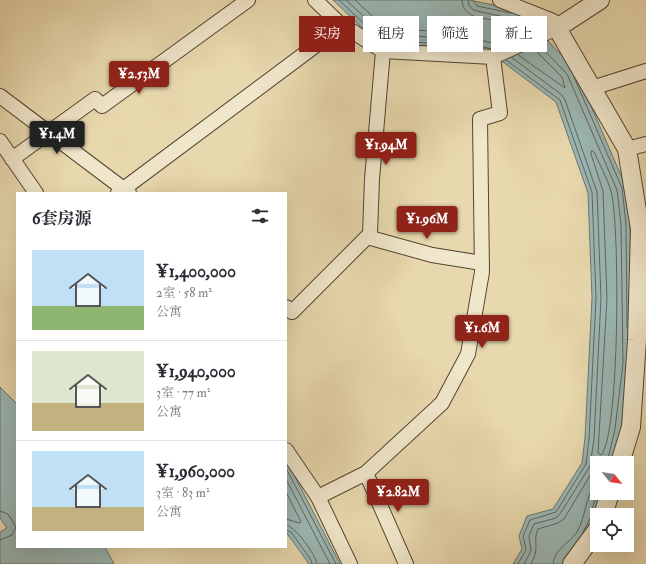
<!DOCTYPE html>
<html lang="zh">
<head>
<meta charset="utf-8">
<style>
	:root { --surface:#fff; --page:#f2f2f3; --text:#2b2b33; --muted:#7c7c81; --line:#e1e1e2; --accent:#8f2418 }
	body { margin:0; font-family:"IM FELL Double Pica","Noto Serif SC",serif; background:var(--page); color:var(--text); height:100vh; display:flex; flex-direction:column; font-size:15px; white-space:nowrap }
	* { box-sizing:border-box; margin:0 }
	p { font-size:13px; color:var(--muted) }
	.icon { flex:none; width:22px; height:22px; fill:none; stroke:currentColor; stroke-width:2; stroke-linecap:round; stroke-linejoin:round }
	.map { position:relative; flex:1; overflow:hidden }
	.panel { position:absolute; left:16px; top:192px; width:271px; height:356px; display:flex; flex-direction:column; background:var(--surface); border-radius:0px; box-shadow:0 4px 16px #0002 }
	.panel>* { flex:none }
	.guide { position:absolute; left:299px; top:16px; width:287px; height:36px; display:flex; gap:8px }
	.needle { width:26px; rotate:120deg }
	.fabs { position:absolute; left:590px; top:456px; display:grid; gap:8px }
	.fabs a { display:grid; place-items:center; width:44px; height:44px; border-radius:0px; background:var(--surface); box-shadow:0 4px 16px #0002; font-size:20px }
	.price { position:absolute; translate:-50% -34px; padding:0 9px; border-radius:4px; background:var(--accent); color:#fff; font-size:13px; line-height:26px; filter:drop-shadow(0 1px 2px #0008) }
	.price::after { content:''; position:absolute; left:50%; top:24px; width:12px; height:9px; margin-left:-6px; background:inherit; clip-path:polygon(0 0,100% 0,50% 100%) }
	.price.current { background:#222; color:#fff }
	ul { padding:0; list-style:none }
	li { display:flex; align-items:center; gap:12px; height:100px; padding:0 16px }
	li+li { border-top:1px solid var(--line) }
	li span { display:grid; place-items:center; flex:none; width:112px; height:80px; border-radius:0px; color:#555 }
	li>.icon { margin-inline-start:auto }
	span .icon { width:48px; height:48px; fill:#fffc; stroke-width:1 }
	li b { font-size:17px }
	h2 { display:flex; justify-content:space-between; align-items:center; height:48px; padding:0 16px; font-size:17px }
	.chip { padding:0 14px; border-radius:0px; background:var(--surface); box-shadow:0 4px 16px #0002; font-size:14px; line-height:36px }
	.chip.current { background:var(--accent); color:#fff }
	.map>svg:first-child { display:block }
	.water { fill:#9bb8b5; stroke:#6b7671 }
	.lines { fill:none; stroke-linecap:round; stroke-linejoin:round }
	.shore { stroke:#5f6560; stroke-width:1 }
	.minor-casing { stroke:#544434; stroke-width:16 }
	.tertiary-casing { stroke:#544434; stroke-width:20 }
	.minor { stroke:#f0e6ca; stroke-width:14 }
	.tertiary { stroke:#f0e6ca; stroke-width:18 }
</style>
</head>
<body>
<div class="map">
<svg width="646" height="564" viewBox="0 0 646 564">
	<rect width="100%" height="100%" fill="#e8d8ad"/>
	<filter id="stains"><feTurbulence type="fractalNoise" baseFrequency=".005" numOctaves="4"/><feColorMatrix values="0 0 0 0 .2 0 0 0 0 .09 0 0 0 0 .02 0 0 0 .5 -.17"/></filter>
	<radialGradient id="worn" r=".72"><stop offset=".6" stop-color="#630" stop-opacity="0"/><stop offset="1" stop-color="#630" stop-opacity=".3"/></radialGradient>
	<path class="water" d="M333,0H469L518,10L575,69L626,187L630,224L632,363L624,431L615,463H597V493H607L597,521L567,564H513L522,549L519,536L527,516L553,509L582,463L585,438L592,298L588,193L556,102L499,59L448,48L377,42Z
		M0,387L17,404V547H105L114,564H0V532L7,528L0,518Z
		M286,463L289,465L340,564H309L286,532Z"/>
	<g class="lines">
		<path class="shore" d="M339,0L379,38L462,47
			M346,0L382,33L449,39L492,49
			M355,0L384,27L450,33L501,45
			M462,0C463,24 495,16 510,24C514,26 518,32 521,35
			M468,0L469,5L473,10L513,19L527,33
			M473,0L477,6L511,13
			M539,45L567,74L617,190L621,224L623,363L615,429L607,463
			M518,55L565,88L562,77L533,48
			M511,57L562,95L565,100L597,192L601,298L594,439L590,466L560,514L556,518L534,524L529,536L531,551L524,564
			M506,60L560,100L592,192L596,298L589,439L586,464L556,512L530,520L523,536L526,550L518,564
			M574,77L622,188L626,224L627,328
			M592,151L594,152C600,165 607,178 611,191C620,223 620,436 601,455L598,453L607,298L603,191L591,154Z
			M286,468L336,564
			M286,479L330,564
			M286,492L301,522L299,523L286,519
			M0,511L8,514L16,527L12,535L0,540
			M286,525C295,526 316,555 317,564
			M286,530L291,532L311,560L312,564
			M583,532L591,517V511L598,493
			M531,564C541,546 532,543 538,529L558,523L564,519L597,464
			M553,564C554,549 570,543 577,532C586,517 585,495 597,482"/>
		<defs>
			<path id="minor" d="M315,0L338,22L383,51
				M592,88L646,71
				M0,96L129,193
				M0,141L36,193
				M627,149L646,144
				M12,159L95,99L102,106L248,0
				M118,193L343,25
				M367,237L432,255L482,263
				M286,307L292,312L370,234L372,179L383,51L493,57L557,28L553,21L500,0
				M286,450L318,497L366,473L442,403L468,354L482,272L480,119L500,113L493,57
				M366,473L406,564
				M318,497L350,564"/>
			<path id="tertiary" d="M600,0L557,28L627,149L640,229L637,340L631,427L620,463
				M603,515L610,493
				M572,564L597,530"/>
		</defs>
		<use href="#minor" class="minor-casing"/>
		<use href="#tertiary" class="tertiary-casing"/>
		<use href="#minor" class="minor"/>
		<use href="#tertiary" class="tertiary"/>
	</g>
	<rect width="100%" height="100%" filter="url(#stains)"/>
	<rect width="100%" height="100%" fill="url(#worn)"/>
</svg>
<div class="fabs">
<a><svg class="needle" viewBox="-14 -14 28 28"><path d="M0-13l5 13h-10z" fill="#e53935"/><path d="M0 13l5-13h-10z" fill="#7c7c81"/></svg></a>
<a><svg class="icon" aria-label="locate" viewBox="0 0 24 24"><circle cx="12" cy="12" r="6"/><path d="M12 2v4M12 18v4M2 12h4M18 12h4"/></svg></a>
</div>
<b class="price" style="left:139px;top:95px">¥2.53M</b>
<b class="price current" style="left:57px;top:155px">¥1.4M</b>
<b class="price" style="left:386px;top:166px">¥1.94M</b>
<b class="price" style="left:427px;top:240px">¥1.96M</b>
<b class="price" style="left:482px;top:349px">¥1.6M</b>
<b class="price" style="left:398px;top:513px">¥2.82M</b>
<div class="guide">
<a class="chip current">买房</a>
<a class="chip">租房</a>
<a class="chip">筛选</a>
<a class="chip">新上</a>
</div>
<section class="panel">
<h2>6套房源<svg class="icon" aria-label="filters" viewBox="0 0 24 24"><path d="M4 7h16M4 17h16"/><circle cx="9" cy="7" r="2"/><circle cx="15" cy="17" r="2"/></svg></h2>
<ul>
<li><span style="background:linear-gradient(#bfe0f5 70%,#8fb573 0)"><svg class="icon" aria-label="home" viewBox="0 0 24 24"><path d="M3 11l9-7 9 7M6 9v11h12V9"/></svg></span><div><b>¥1,400,000</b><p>2室 · 58 m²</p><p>公寓</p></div></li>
<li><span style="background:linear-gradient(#dfe7d0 65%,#c2b280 0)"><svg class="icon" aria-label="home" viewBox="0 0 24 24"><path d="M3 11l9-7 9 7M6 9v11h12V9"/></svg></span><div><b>¥1,940,000</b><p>3室 · 77 m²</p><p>公寓</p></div></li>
<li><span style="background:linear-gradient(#bfe0f5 70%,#c2b280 0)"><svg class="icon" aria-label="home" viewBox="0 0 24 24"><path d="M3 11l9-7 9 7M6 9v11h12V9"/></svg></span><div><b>¥1,960,000</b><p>3室 · 83 m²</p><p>公寓</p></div></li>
</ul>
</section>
</div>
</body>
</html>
